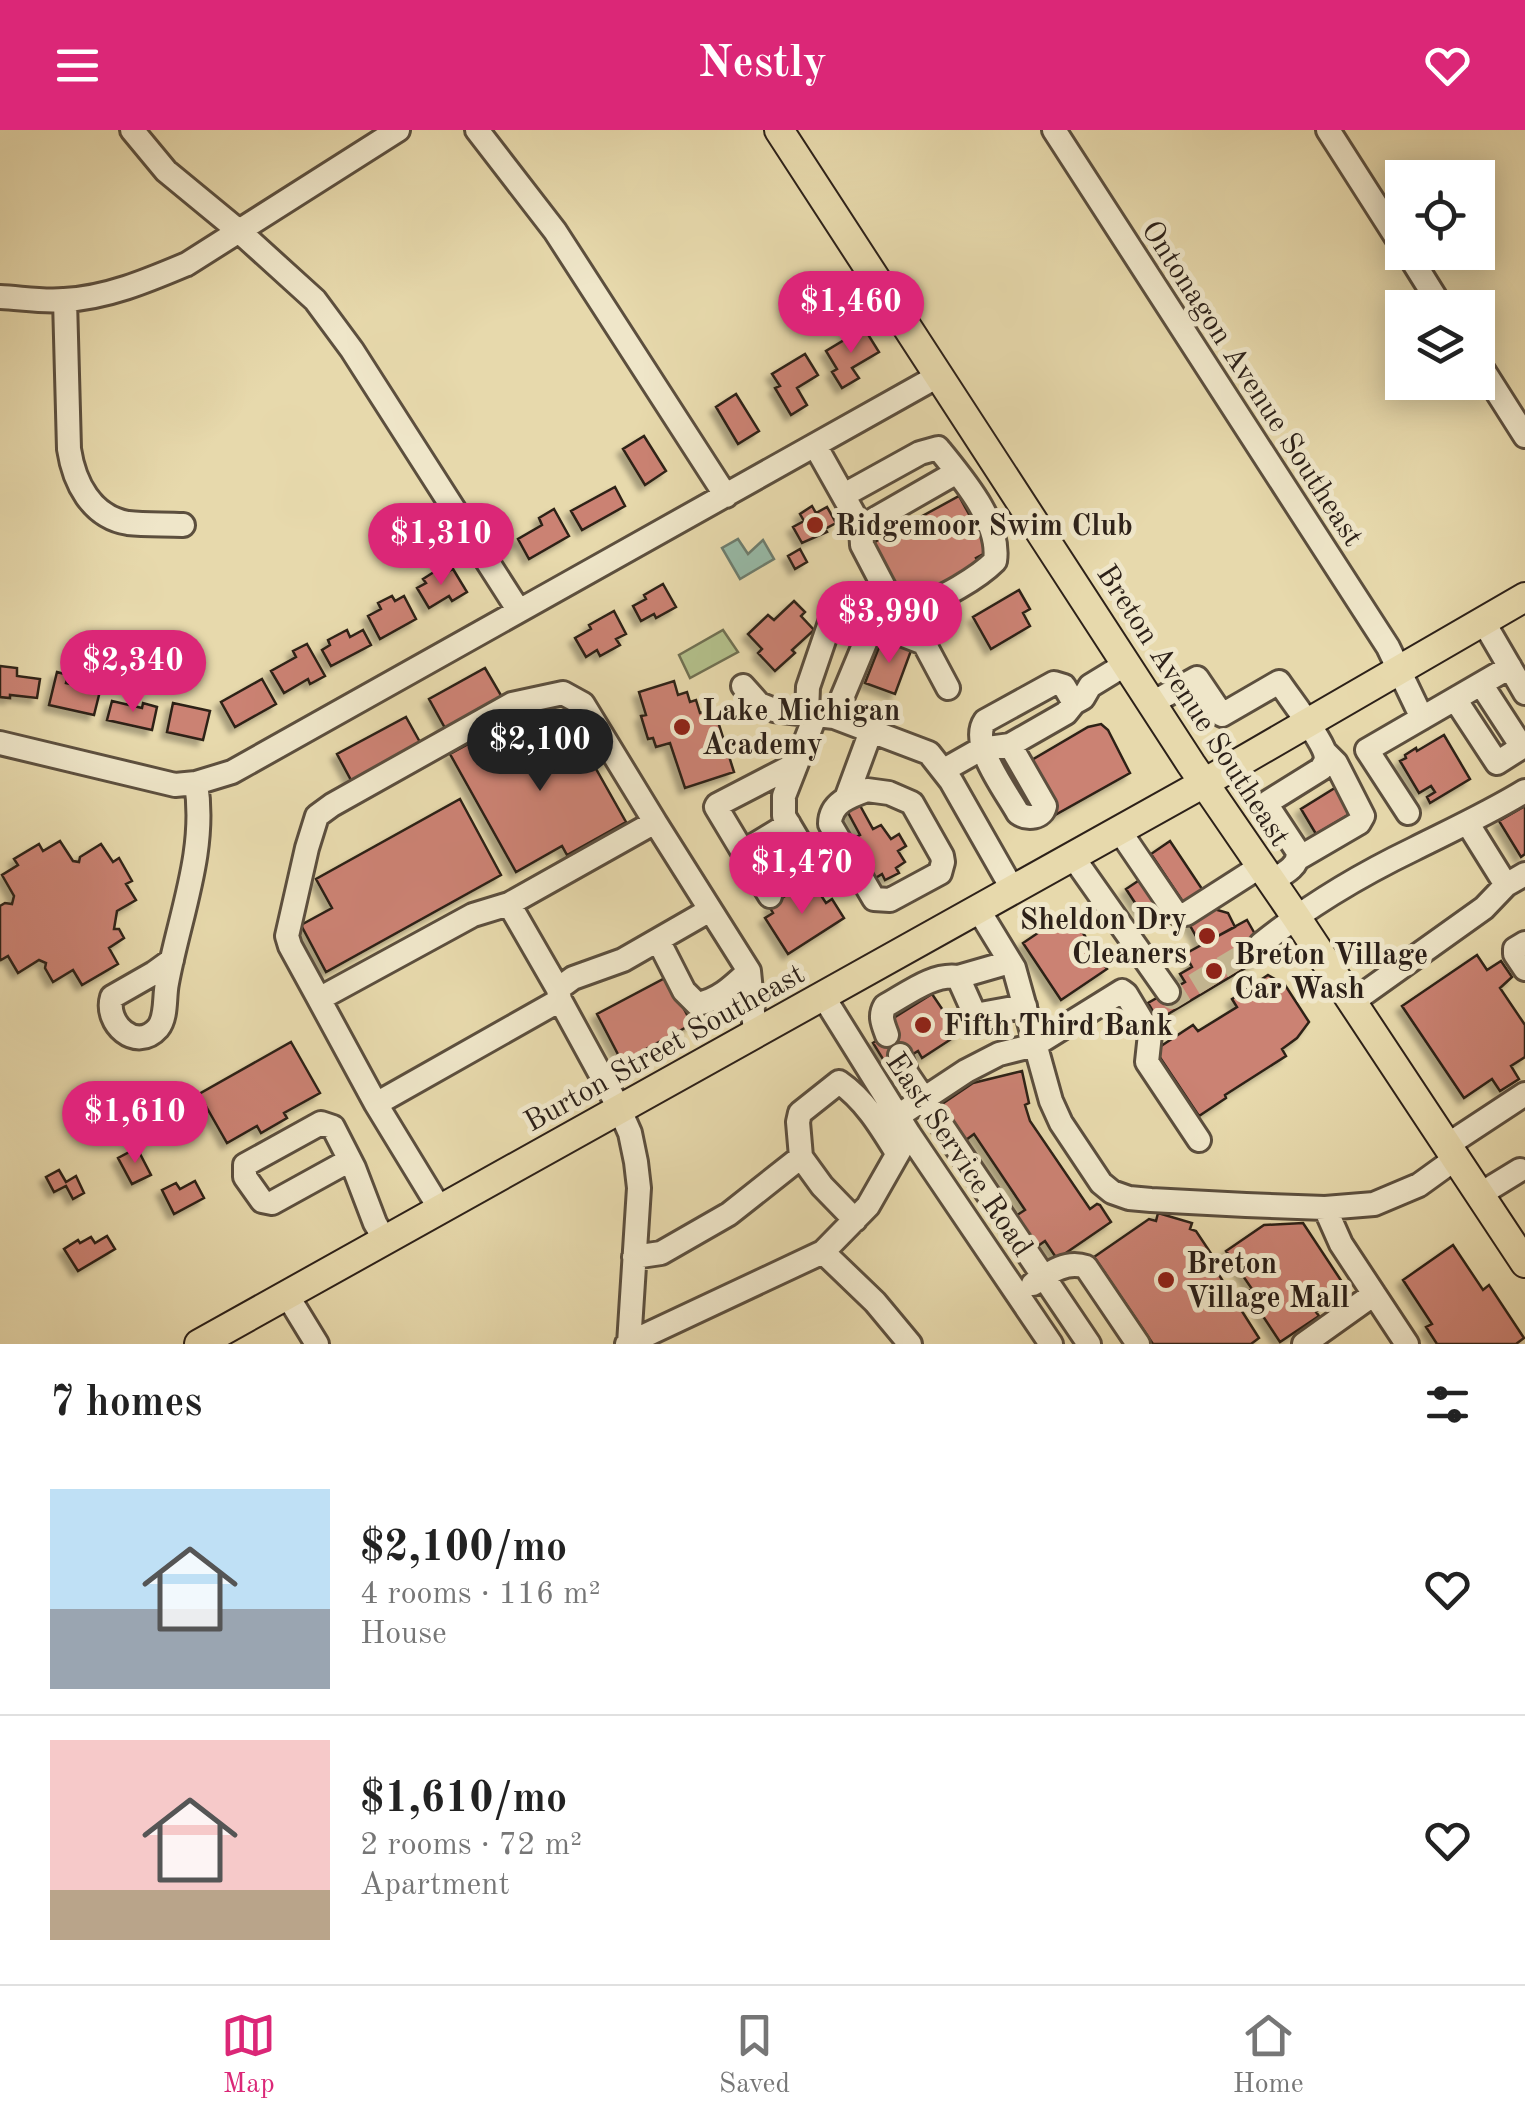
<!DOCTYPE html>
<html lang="en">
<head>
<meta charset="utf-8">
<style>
	:root { --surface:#fff; --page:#f6f6f6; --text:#222; --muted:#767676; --line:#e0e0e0; --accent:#db2777 }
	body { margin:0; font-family:"Old Standard TT",serif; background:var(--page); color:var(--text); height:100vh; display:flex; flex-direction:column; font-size:38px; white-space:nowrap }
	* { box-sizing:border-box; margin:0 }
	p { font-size:32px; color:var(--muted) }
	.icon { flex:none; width:55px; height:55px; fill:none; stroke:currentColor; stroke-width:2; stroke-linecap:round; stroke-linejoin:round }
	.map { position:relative; height:1214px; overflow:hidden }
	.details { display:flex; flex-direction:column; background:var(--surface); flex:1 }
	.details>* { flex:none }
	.tools { position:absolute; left:1385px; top:30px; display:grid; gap:20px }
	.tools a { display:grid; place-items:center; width:110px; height:110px; border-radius:0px; background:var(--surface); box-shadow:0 5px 25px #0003; font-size:50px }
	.price { position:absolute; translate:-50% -85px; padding:0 22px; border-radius:35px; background:var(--accent); color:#fff; font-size:32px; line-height:65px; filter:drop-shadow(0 2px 5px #0008) }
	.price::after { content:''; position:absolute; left:50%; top:60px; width:30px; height:22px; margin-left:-15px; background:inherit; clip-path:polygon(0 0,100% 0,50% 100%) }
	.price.selected { background:#222; color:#fff }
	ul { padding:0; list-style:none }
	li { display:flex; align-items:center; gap:30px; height:250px; padding:0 50px }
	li+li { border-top:2px solid var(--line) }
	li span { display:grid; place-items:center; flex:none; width:280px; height:200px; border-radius:0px; color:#555 }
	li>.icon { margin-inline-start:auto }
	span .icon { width:120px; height:120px; fill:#fffc; stroke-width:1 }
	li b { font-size:42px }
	h2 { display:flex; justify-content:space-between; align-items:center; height:120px; padding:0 50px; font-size:42px }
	header { display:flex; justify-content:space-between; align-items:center; height:130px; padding:0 50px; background:var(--accent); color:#fff; font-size:45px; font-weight:800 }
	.dock { display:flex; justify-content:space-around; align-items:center; height:140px; border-top:2px solid var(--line); background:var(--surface); font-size:28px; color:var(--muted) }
	.dock a { display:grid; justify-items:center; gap:5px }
	.dock .selected { color:var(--accent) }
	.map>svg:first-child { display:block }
	.green { fill:#b3c08b; stroke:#707052; stroke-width:2.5 }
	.water { fill:#97baa7; stroke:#6d7d6e; stroke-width:2.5 }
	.building { fill:#cb8273; stroke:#2d2119; stroke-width:2.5; filter:url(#shadow) }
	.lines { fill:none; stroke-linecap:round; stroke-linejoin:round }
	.minor-tunnel { stroke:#c2b48f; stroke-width:22; stroke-dasharray:22 11; stroke-linecap:butt }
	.minor-casing { stroke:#5c4f3e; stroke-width:28 }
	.major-casing { stroke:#2d2119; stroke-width:32 }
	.minor { stroke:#efe6c9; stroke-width:22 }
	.major { stroke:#e7d9ac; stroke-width:28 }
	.poi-dot { fill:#8f2418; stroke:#efe6c9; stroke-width:4 }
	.labels { text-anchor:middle; stroke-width:10; stroke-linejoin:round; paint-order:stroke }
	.street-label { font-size:30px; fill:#2d2119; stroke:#efe6c9 }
	.poi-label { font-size:30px; font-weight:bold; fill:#2d2119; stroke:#efe6c9; text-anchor:start }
</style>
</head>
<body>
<header><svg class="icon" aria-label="menu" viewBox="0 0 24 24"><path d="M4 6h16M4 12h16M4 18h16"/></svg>Nestly<svg class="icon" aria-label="heart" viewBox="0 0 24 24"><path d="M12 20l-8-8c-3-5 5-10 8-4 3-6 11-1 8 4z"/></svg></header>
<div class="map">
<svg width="1525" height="1214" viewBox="0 0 1525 1214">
	<defs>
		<filter id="shadow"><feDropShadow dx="-5.5" dy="5.5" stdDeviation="2.5" flood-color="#0004"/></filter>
	</defs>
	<rect width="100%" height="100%" fill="#e7d9ac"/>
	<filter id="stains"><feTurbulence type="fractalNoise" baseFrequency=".002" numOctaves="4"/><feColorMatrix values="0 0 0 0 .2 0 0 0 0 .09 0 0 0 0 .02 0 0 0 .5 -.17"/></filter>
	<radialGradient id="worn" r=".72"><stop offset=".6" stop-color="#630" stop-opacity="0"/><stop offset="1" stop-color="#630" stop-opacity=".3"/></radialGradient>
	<path class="green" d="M723,500L738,522L690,548L679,525Z"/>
	<path class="water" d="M738,409L748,424L763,410L774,429L740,449L722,418Z"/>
	<path class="building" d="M864,198L879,222L852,238L859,248L842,258L832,242L837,239L826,221Z
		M805,224L818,245L797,258L807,275L791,285L775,258L780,256L772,244Z
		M736,264L759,301L738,314L716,277Z
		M644,306L666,341L645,355L623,319Z
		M615,357L625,376L582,400L571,381Z
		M959,366L989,421L976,428L980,435L919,468L915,460L902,467L873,413Z
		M812,376L816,383L827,377L836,393L825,399L827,402L802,413L793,397L804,391L800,384Z
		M554,379L569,406L529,429L518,409L542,395L539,388Z
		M800,419L807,432L795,439L788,426Z
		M453,439L467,462L452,471L449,466L429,478L417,458L426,453L423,449L437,440L440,446Z
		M663,454L676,477L656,488L654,484L641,491L633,476L646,469L644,465Z
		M1019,460L1030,479L1023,483L1030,496L991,519L973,487Z
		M392,466L395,471L404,466L416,489L380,509L368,486L381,479L378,473Z
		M794,471L805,482L801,486L814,500L792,520L795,523L775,541L758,523L762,519L748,504L768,485L774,490Z
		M614,481L626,504L616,509L620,515L600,526L597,520L586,527L575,508L591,499L589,495Z
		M347,500L350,507L363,500L371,515L331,536L322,520L330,515L328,510Z
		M883,507L912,518L895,564L865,553Z
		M307,514L325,546L310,554L308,549L284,563L271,541L296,527L293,521Z
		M0,536L17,538V546L40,549L37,568L10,565V568L0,567Z
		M485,538L502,567L445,598L429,569Z
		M57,542L68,545L66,553L100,561L94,585L49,575Z
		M262,549L276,574L235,597L221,572Z
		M674,551L678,565L687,562L690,572L696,570L700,583L714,579L734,642L685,658L670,613L656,617L653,608L648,609L641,586L646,585L639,562Z
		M112,571L142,578L143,573L157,577L152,600L107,590Z
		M173,573L210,581L203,610L167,602Z
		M565,584L626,692L567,725L562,716L516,742L450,624L472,612L482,630Z
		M406,587L421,614L352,652L337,624Z
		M1101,594L1108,600L1130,643L1055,685L1025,634L1088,597Z
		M1444,605L1470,649L1430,673L1427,667L1435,662L1431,656L1419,663L1400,631L1406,628L1405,625L1416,618L1417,621Z
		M1338,656L1353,682L1316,704L1301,679Z
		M460,669L501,745L326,842L301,795L332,778L316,749Z
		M857,670L873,699L881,695L891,709L899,704L906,716L898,721L905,732L896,738L899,743L885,750L882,744L874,749L855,716L857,714L854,708L860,705L845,677Z
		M1525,676V724L1521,727L1499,691Z
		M60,711L73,731L79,732L80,727L101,714L113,732L119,728L132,751L126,754L136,770L117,781L114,799H119L124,808L109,818L118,834L82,855L73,840L53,852L45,838L46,833L39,830L18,843L8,826L1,830L0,828V776L5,773L12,774L14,766L2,745L18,735L14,729L39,714L43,721Z
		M1170,711L1204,762L1185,775L1151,724Z
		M1141,749L1156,773L1141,782L1126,759Z
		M811,750L826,773L832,769L844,788L788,824L765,788L773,783L769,776Z
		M1214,779L1228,783L1235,797L1201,815L1188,792Z
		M1069,782L1107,839L1061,870L1023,813Z
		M1247,790L1267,825L1158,890L1148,873L1185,852L1180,844L1192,837L1185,824Z
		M1477,825L1487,840L1501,831L1512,847L1500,858L1525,895V927L1511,936L1519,949L1500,961L1492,949L1464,968L1402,876Z
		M1268,845L1285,855L1309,892L1297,908L1282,919L1286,926L1225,965L1226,968L1199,986L1155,920L1193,895L1198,901L1237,877L1232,869Z
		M667,847L692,894L622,932L597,884Z
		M932,864L959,904L922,928L918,921L913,924L910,919L886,934L873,913L897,898L892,889Z
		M291,912L320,963L284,983L287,988L261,1003L257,996L227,1013L199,964Z
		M1022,941L1029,973L1025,975L1030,991L1090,1079L1097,1074L1100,1075L1111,1092L1057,1129L1045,1111L1035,1118L1014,1087L1025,1080L974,1004L966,1010L942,974L973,953Z
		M137,1018L151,1045L132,1054L118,1028Z
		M59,1040L66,1052L76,1046L84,1063L73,1069L66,1056L54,1062L46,1047Z
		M195,1051L204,1068L174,1084L162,1060L176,1053L180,1059Z
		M1158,1083L1192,1093L1190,1099L1196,1101L1216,1131L1212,1134L1259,1208L1251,1214H1153L1094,1127L1149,1089L1156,1091Z
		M1303,1093L1346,1158L1322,1174L1323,1177L1316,1182L1319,1186L1280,1212L1247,1162L1252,1159L1226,1121L1264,1095Z
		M107,1106L115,1119L78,1141L64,1119L78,1110L80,1113L91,1107L95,1113Z
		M1453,1115L1483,1160L1489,1155L1524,1208L1516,1214H1437L1426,1197L1432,1194L1403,1150Z"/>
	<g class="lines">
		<path class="minor-tunnel" d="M1168,862L1172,868L1261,814"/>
		<defs>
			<path id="minor" d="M132,0L166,41L240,102L315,170L352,220L519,481
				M477,0L555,101L726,366
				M1054,0L1388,517L1422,588
				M1328,0L1402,116
				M1407,122L1442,178
				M0,167C21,168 43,172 64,170C107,168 149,150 187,134L398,0
				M65,170L69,319C74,352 91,387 128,393C146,395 165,394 183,395
				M1478,232L1525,306
				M816,317L861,397L862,415L885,459L894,471C901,472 911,474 918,474C939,472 980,446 995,431C1001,392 962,348 938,318L920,323L844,365
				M861,397L957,342
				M1483,491L1525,563
				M743,556L759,574L774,580L834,587L929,623L951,651L1013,760
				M1455,569L1497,633L1522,617L1481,554
				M1152,573L1197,548L1222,585L1279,552C1289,567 1321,608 1325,623C1327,631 1325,632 1321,639L1268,672L1269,678L1298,722C1299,737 1283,744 1271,751
				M807,583L808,557L837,472
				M816,584L784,666V686L819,745
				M834,587L872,496L875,494L924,513L948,558
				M0,613L175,655L196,653L232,642L938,246
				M1010,615L1045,676C1042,688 1028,690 1018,683C1006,661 969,614 985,591L1054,553L1064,556L1074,573
				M944,640L981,619L1010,615L1066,583L1074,573L1083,568L1090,556L1126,534
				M867,660L889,663L912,673L942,726L943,732L940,743L890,770L874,769L830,694C830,673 850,666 867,660Z
				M847,666L871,601
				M1408,683L1367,620L1510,537
				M1468,694L1506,755
				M1119,700L1174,781L1179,784H1186L1261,736
				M743,722L716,677L717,675L796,634
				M1073,727L1168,862
				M1299,728L1359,693L1363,686L1336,633L1325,622
				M770,766L743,722L789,694
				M978,779L1014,838L1051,971L1061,993L1101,1053L1112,1062L1129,1068L1151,1070L1246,1075L1325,1078L1374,1074L1419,1055L1455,1029
				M658,810L684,861L697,874C719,870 733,856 749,841
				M1525,813L1515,819V824L1525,839
				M1261,814C1308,776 1360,745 1414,719C1452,700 1489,683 1525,661
				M172,830L154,843L112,867C104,893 136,923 158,898C167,887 164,867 167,853C179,787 207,721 196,653
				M1010,832L958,847L975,885L1025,876
				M558,859L573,848L623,830L710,780
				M823,866L909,1004L1051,1214
				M319,869L290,816L287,806L307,718L317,686L332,675L512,574L563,563L583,574L655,692
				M1351,873L1484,778L1506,755L1525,744
				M887,905C883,894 879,886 885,876C907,864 933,843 958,847
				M900,925L907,944L1089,1214
				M376,974L319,869L473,785L509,774
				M898,986L966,941L999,924L1035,915L1122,861L1126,864L1150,904L1147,932L1199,1010
				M1446,1016L1525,964
				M801,1027L822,1056L855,1090
				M350,1030L272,1073L262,1071L245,1047V1035L321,993L333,997L354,1038L375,1093L385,1110
				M1479,1065L1520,1040
				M1325,1078L1341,1114L1407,1214
				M440,1079L376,974L560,870
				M823,1122L875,1172L910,1214
				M634,1127L661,1123L729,1084L801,1027L798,992L800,983L839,952C865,970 881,997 897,1023
				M1033,1154C1049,1143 1066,1130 1086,1137L1138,1214
				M287,1165L317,1214
				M627,1214L823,1122L868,1076L905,1011
				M629,1214L639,1058L636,1032L630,1003L619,978L560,870L558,859L509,774L655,692L749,841L755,902
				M1304,1214L1374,1164"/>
			<path id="major" d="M779,0L1191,634L1296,787L1525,1133
				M199,1214L1204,653L1525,467"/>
		</defs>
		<use href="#minor" class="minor-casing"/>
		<use href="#major" class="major-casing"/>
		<use href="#minor" class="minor"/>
		<use href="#major" class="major"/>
	</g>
	<g class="poi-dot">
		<circle cx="815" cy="395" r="10"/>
		<circle cx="682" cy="597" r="10"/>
		<circle cx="1207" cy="806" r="10"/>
		<circle cx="1214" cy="841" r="10"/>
		<circle cx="923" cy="895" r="10"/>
		<circle cx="1166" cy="1150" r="10"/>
	</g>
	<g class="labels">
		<g class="street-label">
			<text transform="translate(1253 253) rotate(57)" y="10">Ontonagon Avenue Southeast</text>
			<text transform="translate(1194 575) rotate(57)" y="10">Breton Avenue Southeast</text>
			<text transform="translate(664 917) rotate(-29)" y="10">Burton Street Southeast</text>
			<text transform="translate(960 1024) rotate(56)" y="10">East Service Road</text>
		</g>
		<g class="poi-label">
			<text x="835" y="405">Ridgemoor Swim Club</text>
			<text x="702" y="590">Lake Michigan<tspan x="702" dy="34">Academy</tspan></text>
			<text x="1187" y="799" text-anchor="end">Sheldon Dry<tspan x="1187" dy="34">Cleaners</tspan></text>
			<text x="1234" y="834">Breton Village<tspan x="1234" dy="34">Car Wash</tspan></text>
			<text x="943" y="905">Fifth Third Bank</text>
			<text x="1186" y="1143">Breton<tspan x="1186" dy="34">Village Mall</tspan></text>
		</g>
	</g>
	<rect width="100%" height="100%" filter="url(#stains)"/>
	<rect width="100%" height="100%" fill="url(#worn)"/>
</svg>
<div class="tools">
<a><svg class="icon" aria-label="locate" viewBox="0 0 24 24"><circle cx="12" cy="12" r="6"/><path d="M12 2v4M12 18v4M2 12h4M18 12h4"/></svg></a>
<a><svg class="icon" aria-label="layers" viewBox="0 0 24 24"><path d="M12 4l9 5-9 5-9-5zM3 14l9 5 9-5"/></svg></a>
</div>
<b class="price" style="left:851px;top:226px">$1,460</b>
<b class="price" style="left:441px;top:458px">$1,310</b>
<b class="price" style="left:889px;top:536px">$3,990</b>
<b class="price" style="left:133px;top:585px">$2,340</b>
<b class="price selected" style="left:540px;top:664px">$2,100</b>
<b class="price" style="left:802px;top:787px">$1,470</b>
<b class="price" style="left:135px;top:1036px">$1,610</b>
</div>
<section class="details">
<h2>7 homes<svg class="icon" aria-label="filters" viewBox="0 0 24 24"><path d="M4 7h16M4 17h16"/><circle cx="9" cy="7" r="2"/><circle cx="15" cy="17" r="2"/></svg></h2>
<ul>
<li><span style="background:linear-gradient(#bfe0f5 60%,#9aa5b1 0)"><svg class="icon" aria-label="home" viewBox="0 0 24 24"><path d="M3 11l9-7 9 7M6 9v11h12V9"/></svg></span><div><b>$2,100/mo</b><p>4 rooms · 116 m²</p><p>House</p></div><svg class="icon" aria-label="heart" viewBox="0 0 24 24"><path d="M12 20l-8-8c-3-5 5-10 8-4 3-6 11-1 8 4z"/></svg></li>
<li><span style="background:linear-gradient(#f6c9c9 75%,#b9a48a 0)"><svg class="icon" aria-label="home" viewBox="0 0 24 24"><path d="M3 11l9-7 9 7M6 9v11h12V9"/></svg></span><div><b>$1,610/mo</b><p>2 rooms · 72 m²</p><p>Apartment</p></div><svg class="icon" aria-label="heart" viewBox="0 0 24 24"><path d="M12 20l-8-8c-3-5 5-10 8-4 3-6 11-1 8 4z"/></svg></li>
</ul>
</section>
<nav class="dock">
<a class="selected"><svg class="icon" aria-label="map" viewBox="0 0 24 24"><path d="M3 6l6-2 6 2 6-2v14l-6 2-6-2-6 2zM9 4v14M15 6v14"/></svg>Map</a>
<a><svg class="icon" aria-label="saved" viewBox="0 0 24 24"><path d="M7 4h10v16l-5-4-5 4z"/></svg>Saved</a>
<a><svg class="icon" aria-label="home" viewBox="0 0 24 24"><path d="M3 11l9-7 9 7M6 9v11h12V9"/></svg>Home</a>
</nav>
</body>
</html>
